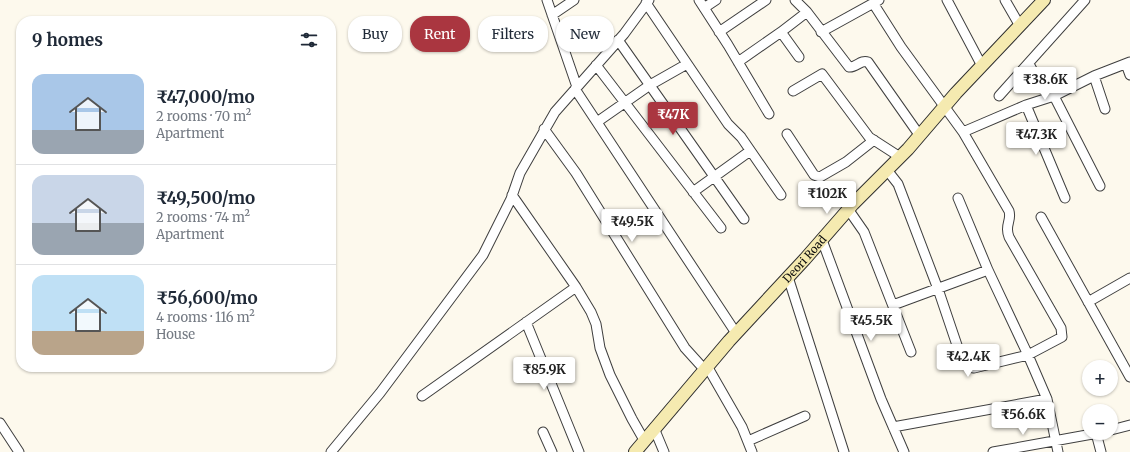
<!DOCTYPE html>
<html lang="en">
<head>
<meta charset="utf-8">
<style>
	:root { --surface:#fff; --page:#f2f2f3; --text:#1f2937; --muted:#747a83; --line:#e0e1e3; --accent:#aa3640 }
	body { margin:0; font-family:Merriweather,serif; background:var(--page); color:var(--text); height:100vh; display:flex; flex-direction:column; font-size:15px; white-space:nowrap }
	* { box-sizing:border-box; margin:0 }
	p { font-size:13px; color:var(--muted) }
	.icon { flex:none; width:22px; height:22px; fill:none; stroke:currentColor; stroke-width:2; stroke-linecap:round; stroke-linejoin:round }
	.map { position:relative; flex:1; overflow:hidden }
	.side { position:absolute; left:16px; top:16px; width:320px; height:356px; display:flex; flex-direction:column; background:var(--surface); border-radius:16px; box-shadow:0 1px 3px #0004 }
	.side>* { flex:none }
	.hud { position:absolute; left:348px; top:16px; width:380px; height:36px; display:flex; gap:8px }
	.fabs { position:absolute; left:1082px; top:360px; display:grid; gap:8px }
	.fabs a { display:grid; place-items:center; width:36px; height:36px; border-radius:50%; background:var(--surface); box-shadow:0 1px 3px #0004; font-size:20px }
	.price { position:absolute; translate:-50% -34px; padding:0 9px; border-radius:4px; background:#fff; color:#222; font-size:13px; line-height:26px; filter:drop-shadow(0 1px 2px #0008) }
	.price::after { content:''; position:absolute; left:50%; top:24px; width:12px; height:9px; margin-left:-6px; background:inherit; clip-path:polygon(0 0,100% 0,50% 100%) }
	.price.selected { background:var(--accent); color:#fff }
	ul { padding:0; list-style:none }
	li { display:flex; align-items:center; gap:12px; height:100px; padding:0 16px }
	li+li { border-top:1px solid var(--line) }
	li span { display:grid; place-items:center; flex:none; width:112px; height:80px; border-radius:12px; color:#555 }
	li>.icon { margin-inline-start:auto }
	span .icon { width:48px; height:48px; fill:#fffc; stroke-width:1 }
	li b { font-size:17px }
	h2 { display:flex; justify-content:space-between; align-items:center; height:48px; padding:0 16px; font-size:17px }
	.pill { padding:0 14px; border-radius:16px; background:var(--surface); box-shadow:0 1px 3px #0004; font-size:14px; line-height:36px }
	.pill.selected { background:var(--accent); color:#fff }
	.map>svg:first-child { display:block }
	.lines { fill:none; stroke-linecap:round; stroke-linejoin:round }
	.street-casing { stroke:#3f3f3f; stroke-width:11 }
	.secondary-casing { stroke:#2e2e2e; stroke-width:14 }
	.street { stroke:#fff; stroke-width:9 }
	.secondary { stroke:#f5eab0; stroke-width:12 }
	.labels { text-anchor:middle; stroke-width:4; stroke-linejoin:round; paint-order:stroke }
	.street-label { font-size:11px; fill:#0c0c0c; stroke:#fff }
</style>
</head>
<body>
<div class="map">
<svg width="1130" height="452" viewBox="0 0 1130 452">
	<rect width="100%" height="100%" fill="#fdf9ed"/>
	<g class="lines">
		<defs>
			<path id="street" d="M547,0L577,87
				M699,0L728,45L769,114
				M795,0L807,12
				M947,0L982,66
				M1005,0L1020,26
				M646,3L728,124L741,137L781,195
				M873,3L901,47L963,132L1009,211C1012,221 1004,225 1009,237L1061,328L1062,337L1028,355L988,270L958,198
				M704,8L716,0
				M552,15L574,0
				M719,32L766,0
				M821,32L879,0
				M618,40L744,219
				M799,57L781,32L807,12L849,67C856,68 861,59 868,62L920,136
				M738,62L781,32
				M1029,64L1041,86L1054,96
				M1126,64L1130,75
				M596,65L721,228
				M1094,76L1105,109
				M575,89L736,333
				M793,91L822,74L869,137L900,157
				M999,96L1085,0
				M1026,105L1065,198
				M597,122L650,85L687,64
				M544,129L576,173L685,348L704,369
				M963,132L1026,105L1054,96
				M787,134L814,175L820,177L846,162L874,140
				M887,170L898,184L938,289L962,360L968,367L974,368L1028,355L1047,399L893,427
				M1100,186L1054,96L1094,76L1130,62
				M693,192L750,151
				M512,195L576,287L591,312L596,324L600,348L610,375L632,419L644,440
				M848,209L864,232L911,352
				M1041,217L1130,377
				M822,240L881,399L904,452
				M788,277L844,452
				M1088,302L1130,278
				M893,305L988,270
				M526,322L579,452
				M707,366L742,427L752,452
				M422,396L576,287
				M1047,399L1058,452
				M0,423L19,452
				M654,428L664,452
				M1111,430L1130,425
				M543,432L552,452
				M1096,433L1101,452
				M748,441L805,416
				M331,452L380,393L483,255L511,199L520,173L555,112L624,34L649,0
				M993,452L1098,433"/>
			<g id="secondary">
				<path id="s1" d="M635,452L729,341L805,259L853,204L908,149L956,93L1044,0"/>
			</g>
		</defs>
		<use href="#street" class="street-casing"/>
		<use href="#secondary" class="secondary-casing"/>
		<use href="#street" class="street"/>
		<use href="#secondary" class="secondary"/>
	</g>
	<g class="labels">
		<g class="street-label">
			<text dy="4" stroke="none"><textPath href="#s1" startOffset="257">Deori Road</textPath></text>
		</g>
	</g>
</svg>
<div class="fabs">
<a>+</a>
<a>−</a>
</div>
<b class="price" style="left:1045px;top:101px">₹38.6K</b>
<b class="price selected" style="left:673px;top:136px">₹47K</b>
<b class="price" style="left:1036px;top:156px">₹47.3K</b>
<b class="price" style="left:827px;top:215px">₹102K</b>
<b class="price" style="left:632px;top:243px">₹49.5K</b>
<b class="price" style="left:871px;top:342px">₹45.5K</b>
<b class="price" style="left:968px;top:378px">₹42.4K</b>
<b class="price" style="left:544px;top:391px">₹85.9K</b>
<b class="price" style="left:1023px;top:436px">₹56.6K</b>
<div class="hud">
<a class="pill">Buy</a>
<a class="pill selected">Rent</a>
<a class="pill">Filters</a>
<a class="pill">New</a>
</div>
<section class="side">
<h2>9 homes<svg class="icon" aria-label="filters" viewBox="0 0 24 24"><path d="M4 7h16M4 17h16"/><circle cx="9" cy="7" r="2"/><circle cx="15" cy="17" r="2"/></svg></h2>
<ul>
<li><span style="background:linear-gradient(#a9c7e8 70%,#9aa5b1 0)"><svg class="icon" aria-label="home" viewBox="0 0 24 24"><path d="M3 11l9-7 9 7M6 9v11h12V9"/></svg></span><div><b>₹47,000/mo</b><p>2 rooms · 70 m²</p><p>Apartment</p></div></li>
<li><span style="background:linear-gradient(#c9d6e8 60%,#9aa5b1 0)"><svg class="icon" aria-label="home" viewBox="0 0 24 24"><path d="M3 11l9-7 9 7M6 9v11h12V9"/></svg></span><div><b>₹49,500/mo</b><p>2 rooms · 74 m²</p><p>Apartment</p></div></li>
<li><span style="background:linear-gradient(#bfe0f5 70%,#b9a48a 0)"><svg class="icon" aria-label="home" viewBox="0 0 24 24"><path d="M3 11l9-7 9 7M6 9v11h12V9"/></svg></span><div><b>₹56,600/mo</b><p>4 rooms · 116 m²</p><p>House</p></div></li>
</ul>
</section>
</div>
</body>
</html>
